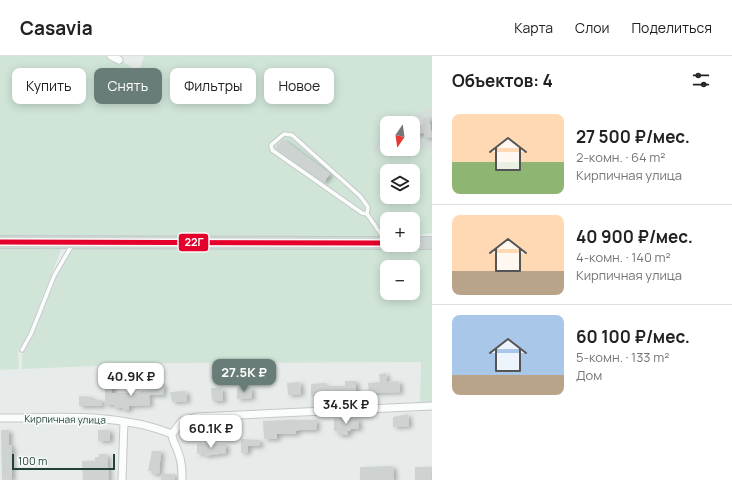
<!DOCTYPE html>
<html lang="ru">
<head>
<meta charset="utf-8">
<style>
	:root { --surface:#fff; --page:#f6f6f6; --text:#222; --muted:#767676; --line:#e0e0e0; --accent:#687d78 }
	body { margin:0; font-family:Manrope,sans-serif; background:var(--page); color:var(--text); height:100vh; display:flex; flex-direction:column; font-size:15px; white-space:nowrap }
	* { box-sizing:border-box; margin:0 }
	p { font-size:13px; color:var(--muted) }
	.icon { flex:none; width:22px; height:22px; fill:none; stroke:currentColor; stroke-width:2; stroke-linecap:round; stroke-linejoin:round }
	.map { position:relative; flex:1; overflow:hidden }
	.sheet { display:flex; flex-direction:column; background:var(--surface); width:300px }
	.sheet>* { flex:none }
	.top-card { position:absolute; left:12px; top:12px; width:360px; height:36px; display:flex; gap:8px }
	.needle { width:26px; rotate:193deg }
	.fabs { position:absolute; left:380px; top:60px; display:grid; gap:8px }
	.fabs a { display:grid; place-items:center; width:40px; height:40px; border-radius:8px; background:var(--surface); box-shadow:0 2px 10px #0003; font-size:20px }
	.scale { position:absolute; left:12px; bottom:10px; width:103px; box-sizing:border-box; padding-left:4px; border:2px solid #23413a; border-top:0; font-size:11px; line-height:14px; white-space:nowrap; color:#23413a; -webkit-text-stroke:3px #f6faf8; paint-order:stroke }
	.price { position:absolute; translate:-50% -34px; padding:0 9px; border-radius:8px; background:#fff; color:#222; font-size:13px; line-height:26px; filter:drop-shadow(0 1px 2px #0008) }
	.price::after { content:''; position:absolute; left:50%; top:24px; width:12px; height:9px; margin-left:-6px; background:inherit; clip-path:polygon(0 0,100% 0,50% 100%) }
	.price.active { background:var(--accent); color:#fff }
	ul { padding:0; list-style:none }
	li { display:flex; align-items:center; gap:12px; height:100px; padding:0 20px }
	li+li { border-top:1px solid var(--line) }
	li span { display:grid; place-items:center; flex:none; width:112px; height:80px; border-radius:8px; color:#555 }
	li>.icon { margin-inline-start:auto }
	span .icon { width:48px; height:48px; fill:#fffc; stroke-width:1 }
	li b { font-size:17px }
	h2 { display:flex; justify-content:space-between; align-items:center; height:48px; padding:0 20px; font-size:17px }
	.chip { padding:0 14px; border-radius:8px; background:var(--surface); box-shadow:0 2px 10px #0003; font-size:14px; line-height:36px }
	.chip.active { background:var(--accent); color:#fff }
	header { display:flex; align-items:center; gap:24px; box-sizing:border-box; height:56px; padding:0 20px; background:var(--surface); border-bottom:1px solid var(--line) }
	header strong { font-size:19px }
	nav { display:flex; gap:22px; margin-inline-start:auto; font-size:14px }
	main { display:flex; flex:1; min-height:0 }
	.map>svg:first-child { display:block }
	.built { fill:#d5ddda; fill-rule:evenodd }
	.green { fill:#d0e5d8; fill-rule:evenodd }
	.building { fill:#ced3d1; filter:url(#shadow) }
	.lines { fill:none; stroke-linecap:round; stroke-linejoin:round }
	.lane-casing { stroke:#c4c9c7; stroke-width:5.5 }
	.street-casing { stroke:#c4c9c7; stroke-width:9 }
	.primary-casing { stroke:#c2cbc9; stroke-width:14 }
	.lane { stroke:#fbfcfc; stroke-width:3.5 }
	.street { stroke:#fbfcfc; stroke-width:7 }
	.primary { stroke:#cfd7d5; stroke-width:12 }
	.bus-1-casing { stroke:#f6faf8; stroke-width:8 }
	.bus-1 { stroke:#e4002b; stroke-width:5 }
	.labels { text-anchor:middle; stroke-width:3.5; stroke-linejoin:round; paint-order:stroke }
	.street-label { font-size:10px; fill:#23413a; stroke:#f6faf8 }
	.line-badge { stroke:#f6faf8; stroke-width:1.5 }
	.badge-label { font-size:11px; text-anchor:middle; font-weight:bold; fill:#fff }
</style>
</head>
<body>
<header>
<strong>Casavia</strong>
<nav><a>Карта</a><a>Слои</a><a>Поделиться</a></nav>
</header>
<main>
<div class="map">
<svg width="432" height="424" viewBox="0 0 432 424">
	<defs>
		<filter id="shadow"><feDropShadow dx="3.5" dy="2" stdDeviation="2" flood-color="#0004"/></filter>
	</defs>
	<rect width="100%" height="100%" fill="#e7ecea"/>
	<path class="built" d="M432,40V103L370,105L367,44ZM387,67H413V93H387Z"/>
	<path class="green" d="M0,0H114L139,16L144,0H432V52L402,62L395,67H387V85L373,87L374,95L432,93V177L413,180V163H387V180L199,182L0,179ZM387,115H413V141H387Z
		M0,189H63L28,278L18,295L19,313L0,314Z
		M413,190L432,192V346H420L421,306L166,307L22,313V299L32,280L69,191ZM387,211H413V237H387Z"/>
	<path class="building" d="M429,61L432,81L425,82L424,77L413,79V70L423,68L422,63Z
		M283,83L330,118L324,126L275,92Z
		M386,317L387,326L399,325L400,336L369,337L368,327L380,326L379,318Z
		M345,325H356V337L311,340V328L325,327V330H345Z
		M300,326L301,338L288,339L287,327Z
		M155,327L164,328L163,339H149L150,349L129,350V354H123V352H114V349H105V328H112V337H139V335L153,334Z
		M251,331L252,342L237,343V332Z
		M211,332H222L223,345H212Z
		M186,335L187,345L172,346L170,336Z
		M79,340L92,341V344H102V350H79Z
		M408,358L409,370L393,371V361Z
		M345,360H350V363L358,362L359,373H351V375H348V379H338L337,375H334V363L345,362Z
		M289,364H317L316,374H299L296,375V378H277V383H264L263,365Z
		M225,367H235V377H226Z
		M1,374H9V389H12V423L2,424Z
		M98,374H110V385H98Z
		M241,383L260,384V390H248V396L241,397Z
		M197,388H226V397L204,400V397L197,398Z
		M152,395H161L159,418H152V415H148Z
		M99,398H107L109,424H83L82,405H95V401H99Z
		M393,410L394,424H360V411Z
		M415,411H432L431,424H415Z
		M161,418H175V424H161Z"/>
	<g class="lines">
		<defs>
			<path id="lane" d="M367,158L368,151L360,140L292,79L284,78L271,89L272,94L362,157L367,158L385,184
				M22,294L31,278L54,220L72,189"/>
			<path id="street" d="M111,0L119,4
				M0,362C57,362 118,356 172,378L182,365L196,361L432,350
				M172,378C172,385 176,389 178,396C182,405 182,414 182,424
				M122,424L124,366"/>
			<path id="primary" d="M0,186L387,187
				M413,187H432"/>
		</defs>
		<use href="#lane" class="lane-casing"/>
		<use href="#street" class="street-casing"/>
		<use href="#primary" class="primary-casing"/>
		<use href="#lane" class="lane"/>
		<use href="#street" class="street"/>
		<use href="#primary" class="primary"/>
		<defs>
			<path id="bus-1" d="M0,186L387,187"/>
		</defs>
		<use href="#bus-1" class="bus-1-casing"/>
		<use href="#bus-1" class="bus-1"/>
	</g>
	<g class="labels">
		<g class="street-label">
			<text transform="translate(65 363) rotate(1)" y="4">Кирпичная улица</text>
		</g>
	</g>
	<rect class="line-badge" x="178" y="177" width="31" height="19" rx="4" fill="#e4002b"/>
	<g class="badge-label">
		<text x="194" y="190">22Г</text>
	</g>
</svg>
<div class="fabs">
<a><svg class="needle" viewBox="-14 -14 28 28"><path d="M0-13l5 13h-10z" fill="#e53935"/><path d="M0 13l5-13h-10z" fill="#767676"/></svg></a>
<a><svg class="icon" aria-label="layers" viewBox="0 0 24 24"><path d="M12 4l9 5-9 5-9-5zM3 14l9 5 9-5"/></svg></a>
<a>+</a>
<a>−</a>
</div>
<div class="scale">100 m</div>
<b class="price active" style="left:244px;top:337px">27.5K ₽</b>
<b class="price" style="left:131px;top:341px">40.9K ₽</b>
<b class="price" style="left:346px;top:369px">34.5K ₽</b>
<b class="price" style="left:211px;top:393px">60.1K ₽</b>
<div class="top-card">
<a class="chip">Купить</a>
<a class="chip active">Снять</a>
<a class="chip">Фильтры</a>
<a class="chip">Новое</a>
</div>
</div>
<section class="sheet">
<h2>Объектов: 4<svg class="icon" aria-label="filters" viewBox="0 0 24 24"><path d="M4 7h16M4 17h16"/><circle cx="9" cy="7" r="2"/><circle cx="15" cy="17" r="2"/></svg></h2>
<ul>
<li><span style="background:linear-gradient(#ffd9b3 60%,#8fb573 0)"><svg class="icon" aria-label="home" viewBox="0 0 24 24"><path d="M3 11l9-7 9 7M6 9v11h12V9"/></svg></span><div><b>27 500 ₽/мес.</b><p>2-комн. · 64 m²</p><p>Кирпичная улица</p></div></li>
<li><span style="background:linear-gradient(#ffd9b3 70%,#b9a48a 0)"><svg class="icon" aria-label="home" viewBox="0 0 24 24"><path d="M3 11l9-7 9 7M6 9v11h12V9"/></svg></span><div><b>40 900 ₽/мес.</b><p>4-комн. · 140 m²</p><p>Кирпичная улица</p></div></li>
<li><span style="background:linear-gradient(#a9c7e8 75%,#b9a48a 0)"><svg class="icon" aria-label="home" viewBox="0 0 24 24"><path d="M3 11l9-7 9 7M6 9v11h12V9"/></svg></span><div><b>60 100 ₽/мес.</b><p>5-комн. · 133 m²</p><p>Дом</p></div></li>
</ul>
</section>
</main>
</body>
</html>
